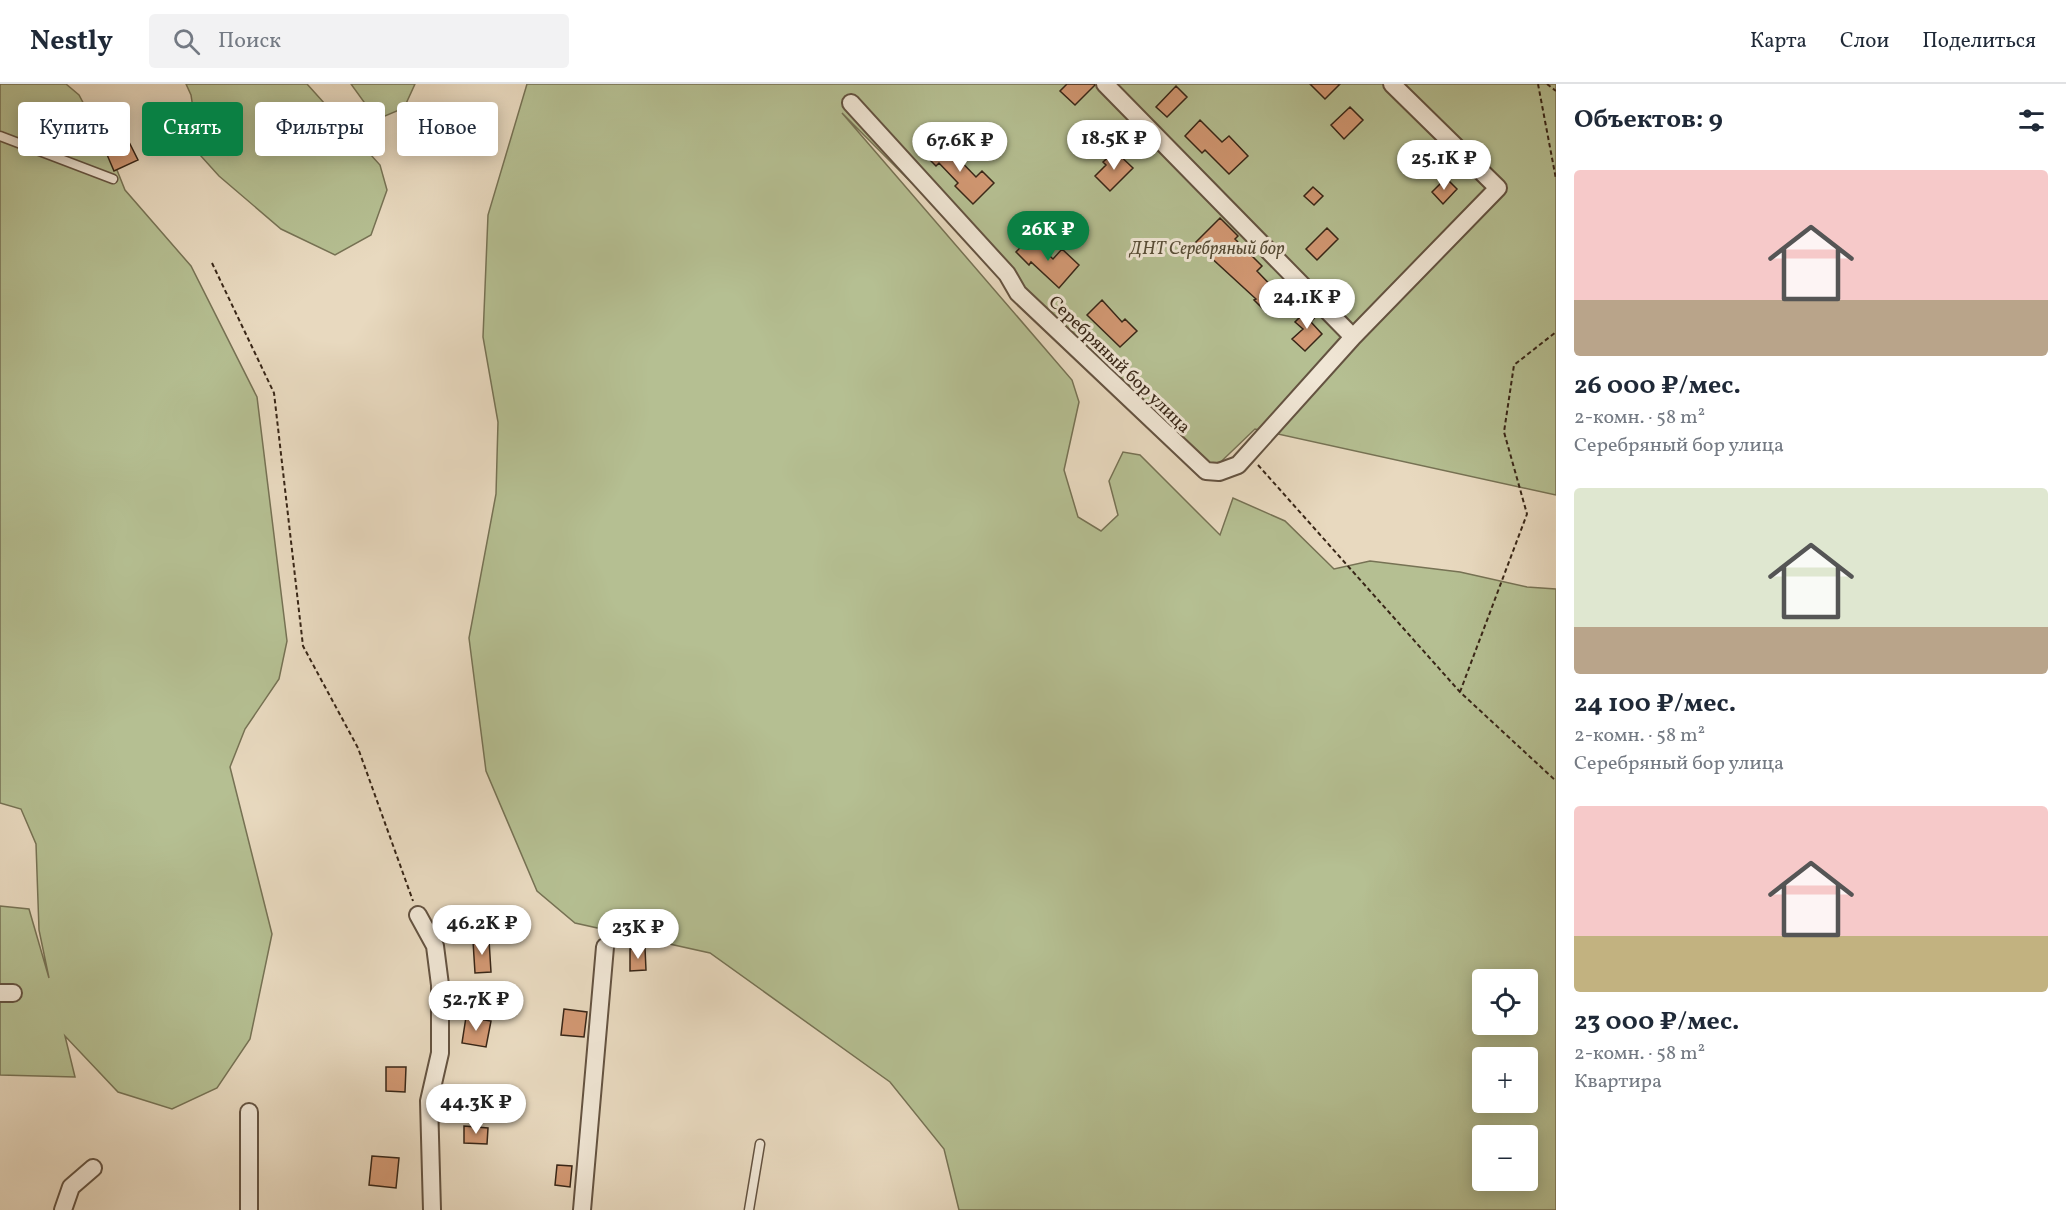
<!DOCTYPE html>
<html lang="ru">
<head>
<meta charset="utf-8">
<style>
	:root { --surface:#fff; --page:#f2f2f3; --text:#1f2937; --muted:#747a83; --line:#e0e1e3; --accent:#0b8043 }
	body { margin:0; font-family:Vollkorn,serif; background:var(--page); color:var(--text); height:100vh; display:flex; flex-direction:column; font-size:22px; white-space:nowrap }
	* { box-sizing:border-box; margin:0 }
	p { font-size:20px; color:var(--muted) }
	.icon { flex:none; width:33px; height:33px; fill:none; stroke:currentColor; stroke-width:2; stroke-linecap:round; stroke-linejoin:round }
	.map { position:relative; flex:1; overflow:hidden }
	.panel { display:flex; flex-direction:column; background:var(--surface); width:510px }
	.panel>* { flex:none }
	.guide { position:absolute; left:18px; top:18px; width:570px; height:54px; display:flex; gap:12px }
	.fabs { position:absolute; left:1472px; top:885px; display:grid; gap:12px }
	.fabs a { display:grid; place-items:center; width:66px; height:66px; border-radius:6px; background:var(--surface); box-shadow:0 3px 15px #0003; font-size:30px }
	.price { position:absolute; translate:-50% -51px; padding:0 14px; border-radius:21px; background:#fff; color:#222; font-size:20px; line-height:39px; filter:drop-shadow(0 2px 3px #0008) }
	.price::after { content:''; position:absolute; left:50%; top:36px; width:18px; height:14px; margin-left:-9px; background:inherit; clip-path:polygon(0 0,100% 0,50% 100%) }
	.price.current { background:var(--accent); color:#fff }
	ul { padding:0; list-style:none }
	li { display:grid; align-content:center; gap:12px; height:318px; padding:0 18px }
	li span { display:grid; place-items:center; height:186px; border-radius:6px; color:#555 }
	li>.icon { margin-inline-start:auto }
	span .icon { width:108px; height:108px; fill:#fffc; stroke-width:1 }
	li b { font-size:26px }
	h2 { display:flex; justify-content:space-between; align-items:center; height:72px; padding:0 18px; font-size:26px }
	.chip { padding:0 21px; border-radius:6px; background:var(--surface); box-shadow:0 3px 15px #0003; font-size:21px; line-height:54px }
	.chip.current { background:var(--accent); color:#fff }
	header { display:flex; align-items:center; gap:36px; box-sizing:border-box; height:84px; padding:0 30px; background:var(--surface); border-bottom:2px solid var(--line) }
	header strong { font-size:28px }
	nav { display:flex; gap:33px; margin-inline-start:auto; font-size:21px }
	.search { width:420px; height:54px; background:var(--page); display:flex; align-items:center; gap:15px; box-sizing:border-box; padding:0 21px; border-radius:6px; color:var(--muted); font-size:22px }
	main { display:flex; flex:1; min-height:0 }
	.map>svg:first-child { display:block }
	.green { fill:#b5bf92; stroke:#767254; stroke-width:1.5; fill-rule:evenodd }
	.building { fill:#d29873; stroke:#382617; stroke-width:1.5 }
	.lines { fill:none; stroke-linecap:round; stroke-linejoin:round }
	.service-casing { stroke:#645341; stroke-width:11 }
	.minor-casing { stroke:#645341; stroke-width:20 }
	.path { stroke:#382617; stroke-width:2; stroke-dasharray:4.5 3; stroke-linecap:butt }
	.service { stroke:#f0e6d5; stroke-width:8 }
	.minor { stroke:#f0e6d5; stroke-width:16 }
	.labels { text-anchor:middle; stroke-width:6; stroke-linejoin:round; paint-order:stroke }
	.park-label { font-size:18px; font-style:italic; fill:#574c36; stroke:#f0e6d5 }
	.street-label { font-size:18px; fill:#382617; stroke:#f0e6d5 }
</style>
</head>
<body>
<header>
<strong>Nestly</strong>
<div class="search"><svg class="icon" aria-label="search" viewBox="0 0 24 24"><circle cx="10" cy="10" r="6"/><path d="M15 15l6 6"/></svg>Поиск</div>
<nav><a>Карта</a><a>Слои</a><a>Поделиться</a></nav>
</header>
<main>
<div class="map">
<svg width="1556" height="1126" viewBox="0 0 1556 1126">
	<rect width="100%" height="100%" fill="#e8d9bf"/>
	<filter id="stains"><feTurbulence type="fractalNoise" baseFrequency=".00333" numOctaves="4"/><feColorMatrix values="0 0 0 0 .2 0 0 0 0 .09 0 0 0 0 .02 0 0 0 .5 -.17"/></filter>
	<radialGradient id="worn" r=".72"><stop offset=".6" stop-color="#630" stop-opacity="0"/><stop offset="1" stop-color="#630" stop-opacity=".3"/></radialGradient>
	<path class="green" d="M0,0H66L79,11L111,71L125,106L191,182L257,313L287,557L279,595L245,645L230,683L272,850L250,955L217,1004L172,1025L118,1008L65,952L75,993L0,991V822L29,825L49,894L39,846L36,760L21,725L0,719Z
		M186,0H307L380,81L387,106L371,151L335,171L281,145L219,92L200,71L191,11Z
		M351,0H415L404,24L385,32L369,25Z
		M527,0H1556V411L1255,345L1205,393L842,29L1072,296L1079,318L1064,386L1078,433L1101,447L1118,431L1109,397L1123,368L1140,371L1220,451L1233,414L1285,437L1334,485L1370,477L1460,488L1527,503L1556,505V1126H959L944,1065L890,998L710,869L575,839L537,807L486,687L469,554L496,410L498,338L483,253L488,131ZM1482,896H1527V940H1482ZM1482,974H1527V1018H1482ZM1482,1052H1527V1096H1482Z"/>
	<path class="building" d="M1067,0H1095V1L1075,21L1060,7Z
		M1310,0H1340L1325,15Z
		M1176,2L1187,13L1167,33L1156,23Z
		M1350,23L1363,36L1344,55L1331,41Z
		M1200,36L1222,58L1229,52L1248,72L1229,90L1205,66L1202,69L1185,52Z
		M128,56L138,76L114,87L105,66Z
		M936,58L942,64L945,61L976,93L982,87L994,99L973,120L955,102L958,99L939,79L936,82L924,70Z
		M1416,66L1426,76L1414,88L1404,78Z
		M1115,67L1133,84L1110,107L1095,92L1106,81L1103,78Z
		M1446,94L1457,105L1443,120L1432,108Z
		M1313,103L1323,112L1314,121L1304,112Z
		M1220,134L1238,152L1235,155L1262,182L1257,187L1283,214L1267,229L1254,216L1256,215L1195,159Z
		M1327,144L1338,155L1317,176L1306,165Z
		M1030,153L1053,175L1062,165L1079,181L1059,204L1031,178L1029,181L1016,168Z
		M1102,216L1122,238L1125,235L1137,247L1120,263L1087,231Z
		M1309,224L1317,231L1311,238L1322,250L1305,267L1292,255L1303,245L1295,238Z
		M489,856L491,888L475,889L473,857Z
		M645,864L646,886L630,887V865Z
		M564,925L587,928L584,953L561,951Z
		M466,933L491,937L486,963L462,959Z
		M386,983H406L405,1008L386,1007Z
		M464,1042L488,1044L487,1060L464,1059Z
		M372,1072L399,1074L396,1104L369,1101Z
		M557,1081L572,1082L570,1103L555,1101Z"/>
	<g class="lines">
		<defs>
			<path id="service" d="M0,52L113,95
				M749,1126L760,1060"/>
			<path id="minor" d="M1105,0L1353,253L1498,104L1392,0
				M851,19L1007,190L1018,209L1206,387L1219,388L1238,381L1353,253
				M418,831L435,862L440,901V969L429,1017L432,1126
				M0,909H13
				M63,1126L71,1103L93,1084
				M249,1126V1028
				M582,1126L605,863"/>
		</defs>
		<use href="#service" class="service-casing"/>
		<use href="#minor" class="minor-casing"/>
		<path class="path" d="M1538,0L1556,95
			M1547,0L1556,7
			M212,179L274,309L303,562L358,664L413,817
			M1258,381L1460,608L1556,697
			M1460,608L1527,430L1504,348L1514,281L1556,248"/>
		<use href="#service" class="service"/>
		<use href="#minor" class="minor"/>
	</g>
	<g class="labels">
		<g class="park-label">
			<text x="1207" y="170">ДНТ Серебряный бор</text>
		</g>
		<g class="street-label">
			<text transform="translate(1120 280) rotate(44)" y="6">Серебряный бор улица</text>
		</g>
	</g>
	<rect width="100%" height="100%" filter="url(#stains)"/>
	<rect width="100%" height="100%" fill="url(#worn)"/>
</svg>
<div class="fabs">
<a><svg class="icon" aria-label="locate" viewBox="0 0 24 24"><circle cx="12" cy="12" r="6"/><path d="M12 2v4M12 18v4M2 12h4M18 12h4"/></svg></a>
<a>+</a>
<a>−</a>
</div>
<b class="price" style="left:1114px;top:87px">18.5K ₽</b>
<b class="price" style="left:960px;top:89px">67.6K ₽</b>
<b class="price" style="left:1444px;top:107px">25.1K ₽</b>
<b class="price current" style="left:1048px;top:178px">26K ₽</b>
<b class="price" style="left:1307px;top:246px">24.1K ₽</b>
<b class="price" style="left:482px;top:872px">46.2K ₽</b>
<b class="price" style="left:638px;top:876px">23K ₽</b>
<b class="price" style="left:476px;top:948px">52.7K ₽</b>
<b class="price" style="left:476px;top:1051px">44.3K ₽</b>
<div class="guide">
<a class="chip">Купить</a>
<a class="chip current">Снять</a>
<a class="chip">Фильтры</a>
<a class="chip">Новое</a>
</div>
</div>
<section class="panel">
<h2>Объектов: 9<svg class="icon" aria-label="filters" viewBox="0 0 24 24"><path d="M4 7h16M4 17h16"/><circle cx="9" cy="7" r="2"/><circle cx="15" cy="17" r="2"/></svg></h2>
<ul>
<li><span style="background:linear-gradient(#f6c9c9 70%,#b9a48a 0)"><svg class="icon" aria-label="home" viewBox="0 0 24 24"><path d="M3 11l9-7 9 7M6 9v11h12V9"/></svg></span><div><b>26 000 ₽/мес.</b><p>2-комн. · 58 m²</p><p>Серебряный бор улица</p></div></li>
<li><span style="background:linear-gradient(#dfe7d0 75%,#b9a48a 0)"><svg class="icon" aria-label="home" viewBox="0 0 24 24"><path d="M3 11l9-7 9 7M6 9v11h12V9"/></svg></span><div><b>24 100 ₽/мес.</b><p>2-комн. · 58 m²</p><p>Серебряный бор улица</p></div></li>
<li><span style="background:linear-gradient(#f6c9c9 70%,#c2b280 0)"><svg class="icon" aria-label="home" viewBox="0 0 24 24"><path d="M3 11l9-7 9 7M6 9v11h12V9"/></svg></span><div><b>23 000 ₽/мес.</b><p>2-комн. · 58 m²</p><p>Квартира</p></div></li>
</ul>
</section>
</main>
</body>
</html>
